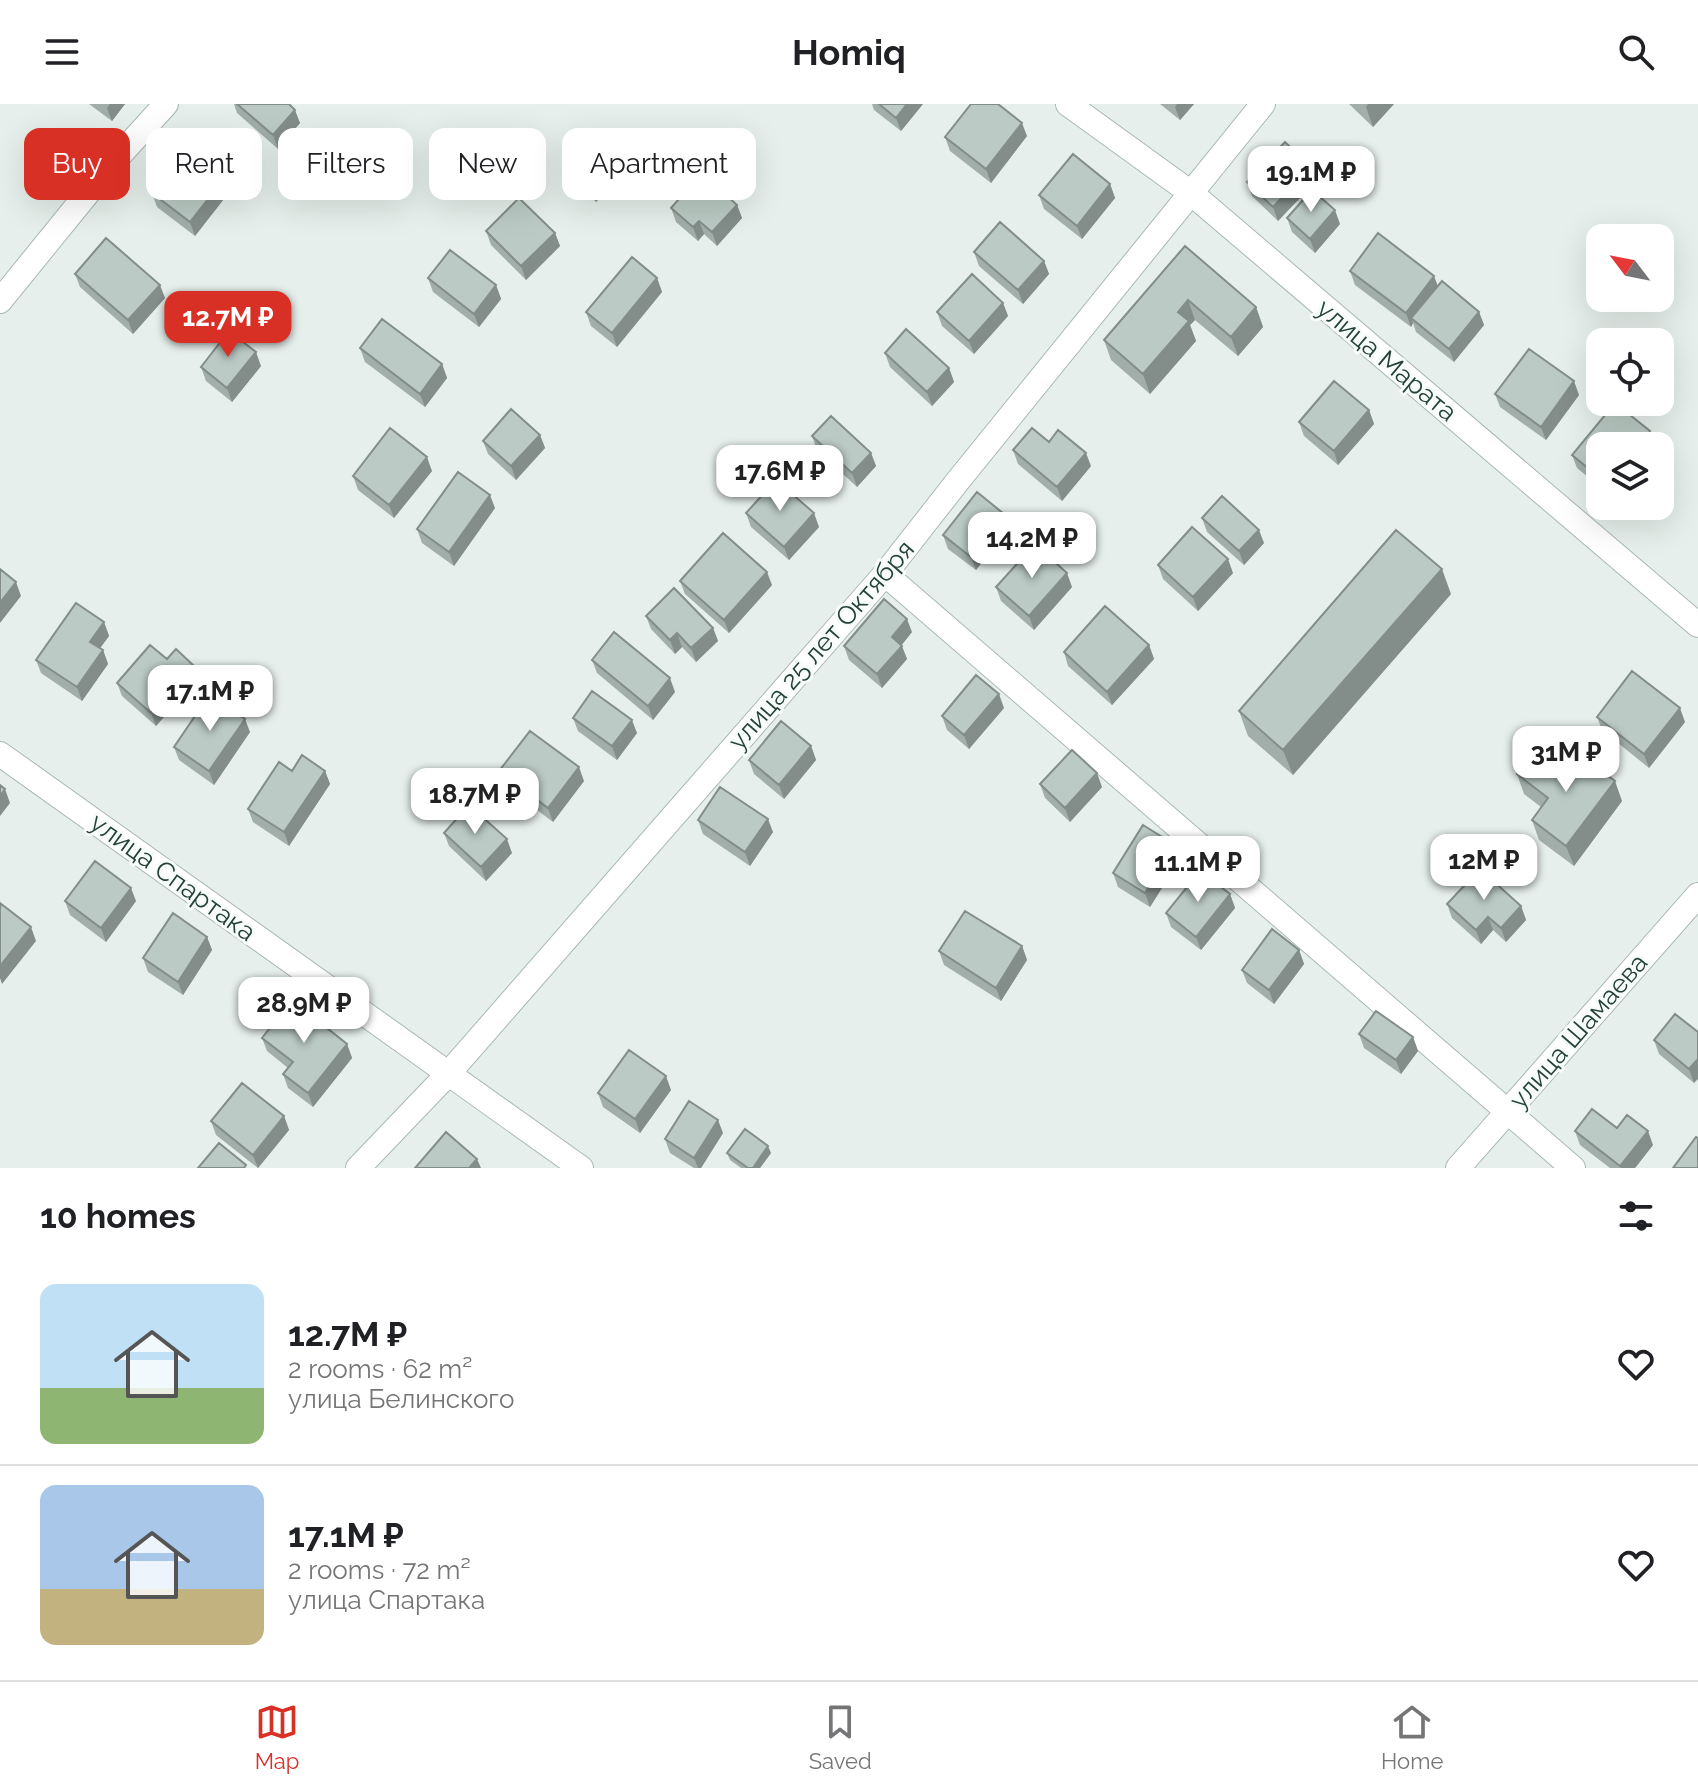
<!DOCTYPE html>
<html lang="en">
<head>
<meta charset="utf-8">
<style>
	:root { --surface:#fff; --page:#f6f6f6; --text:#202124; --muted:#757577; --line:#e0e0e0; --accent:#d93025 }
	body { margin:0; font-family:Raleway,sans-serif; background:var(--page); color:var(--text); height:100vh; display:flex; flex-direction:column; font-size:30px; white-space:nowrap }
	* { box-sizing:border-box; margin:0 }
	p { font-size:26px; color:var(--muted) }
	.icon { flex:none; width:44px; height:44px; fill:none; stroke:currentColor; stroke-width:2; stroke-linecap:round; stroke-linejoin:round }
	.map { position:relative; height:1064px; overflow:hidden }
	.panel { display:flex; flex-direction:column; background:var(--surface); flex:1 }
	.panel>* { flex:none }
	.banner { position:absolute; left:24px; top:24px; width:800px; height:72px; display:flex; gap:16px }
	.needle { width:52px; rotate:302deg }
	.buttons { position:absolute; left:1586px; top:120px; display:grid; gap:16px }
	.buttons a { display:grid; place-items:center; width:88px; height:88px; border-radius:16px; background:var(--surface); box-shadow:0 8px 32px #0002; font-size:40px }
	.price { position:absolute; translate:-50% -68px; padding:0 18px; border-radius:16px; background:#fff; color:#222; font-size:26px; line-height:52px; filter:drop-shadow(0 2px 4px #0008) }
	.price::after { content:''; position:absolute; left:50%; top:48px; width:24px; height:18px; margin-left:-12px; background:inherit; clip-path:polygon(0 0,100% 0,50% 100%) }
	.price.current { background:var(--accent); color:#fff }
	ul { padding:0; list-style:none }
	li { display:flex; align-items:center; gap:24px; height:200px; padding:0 40px }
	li+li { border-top:2px solid var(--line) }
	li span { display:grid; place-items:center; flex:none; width:224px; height:160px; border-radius:16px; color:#555 }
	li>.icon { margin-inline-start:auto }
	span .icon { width:96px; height:96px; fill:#fffc; stroke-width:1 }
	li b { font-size:34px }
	h2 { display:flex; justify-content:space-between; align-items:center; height:96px; padding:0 40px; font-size:34px }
	.tag { padding:0 28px; border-radius:16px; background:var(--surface); box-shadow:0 8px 32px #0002; font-size:28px; line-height:72px }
	.tag.current { background:var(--accent); color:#fff }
	header { display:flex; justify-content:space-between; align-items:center; height:104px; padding:0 40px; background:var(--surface); font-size:36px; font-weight:700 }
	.tab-bar { display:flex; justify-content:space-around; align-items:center; height:112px; border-top:2px solid var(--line); background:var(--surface); font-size:22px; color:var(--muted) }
	.tab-bar a { display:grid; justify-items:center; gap:4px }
	.tab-bar .current { color:var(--accent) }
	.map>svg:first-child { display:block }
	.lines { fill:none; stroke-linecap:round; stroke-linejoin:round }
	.minor-casing { stroke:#a8b8b2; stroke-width:26 }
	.minor { stroke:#fff; stroke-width:24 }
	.wall { fill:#a1aea9 }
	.shaded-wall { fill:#838d89 }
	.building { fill:#bbcac4; stroke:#838d89; stroke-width:2 }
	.labels { text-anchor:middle; stroke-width:6; stroke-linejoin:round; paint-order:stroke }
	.street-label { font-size:26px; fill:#24423a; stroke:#f7fbf9 }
</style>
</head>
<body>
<header><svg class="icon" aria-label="menu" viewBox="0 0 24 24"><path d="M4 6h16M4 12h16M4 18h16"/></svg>Homiq<svg class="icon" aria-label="search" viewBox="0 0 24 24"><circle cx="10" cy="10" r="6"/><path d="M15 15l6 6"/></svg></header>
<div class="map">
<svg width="1698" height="1064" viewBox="0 0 1698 1064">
	<rect width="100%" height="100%" fill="#e6efeb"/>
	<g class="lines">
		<defs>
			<path id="minor" d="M1068,0L1191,89L1698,521
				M0,197L108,64L166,0
				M885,470L1573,1064
				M0,650L581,1064
				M358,1064L448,970L885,470L957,378L1263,0
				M1458,1064L1698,791"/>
		</defs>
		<use href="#minor" class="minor-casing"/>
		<use href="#minor" class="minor"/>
	</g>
	<path class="wall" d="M89,0H125L112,17Z
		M234,0H289L300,19L278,45L237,9Z
		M872,0H923L901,27L874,6Z
		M1160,0H1194L1180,16Z
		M1349,0H1394L1373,23Z
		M1027,32L991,79L950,47L945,33Z
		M564,60L627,64L596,98L569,73Z
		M222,77L227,91L195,132L157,103L152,89Z
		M1316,77L1278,117L1252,92L1247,78Z
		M1110,80L1115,94L1082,135L1044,105L1039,91Z
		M737,101L742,114L717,142L704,130L698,137L676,118L671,104Z
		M1287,114L1340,120L1315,149L1292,128Z
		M486,127L555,129L560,142L526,176L491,141Z
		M1185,142L1256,203L1263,223L1238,252L1195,216L1190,221L1196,237L1150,290L1111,256L1104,236Z
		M974,148L1044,157L1049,170L1023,200L979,162Z
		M1350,167L1438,182L1479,208L1484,221L1454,258L1416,228L1413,219L1411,223L1355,181Z
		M75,170L165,194L133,230L80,183Z
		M428,174L496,181L501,195L479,223L433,188Z
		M657,174L662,188L617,243L591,222L586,208Z
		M1003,199L1008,212L974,250L942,222L937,208Z
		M360,244L442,260L447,274L425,303L365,258Z
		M885,249L949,264L954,278L932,302L890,263Z
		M261,262L232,298L206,277L201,263Z
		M1495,290L1579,291L1546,336L1500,303Z
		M1615,299L1650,327L1655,341L1600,342V383L1577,364L1572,351Z
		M1369,306L1374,320L1338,361L1304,332L1299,318Z
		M540,331L545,344L516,376L488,350L483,337Z
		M812,332L871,349L876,362L857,383L817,346Z
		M1049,338L1091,362L1062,397L1018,360L1013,346Z
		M432,367L394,414L358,386L353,372Z
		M495,404L454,462L422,439L417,425Z
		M746,409L819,423L789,456L751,423Z
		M1004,410L1009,424L976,466L948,445L943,431Z
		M1202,414L1264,439L1244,461L1207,428Z
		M1158,461L1233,469L1198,507L1163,475Z
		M680,477L772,481L729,529L685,490Z
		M996,483H1072L1034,526L1001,497Z
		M1451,490L1293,671L1248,632L1239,607Z
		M646,512L713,524L718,537L696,558L682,543L675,550L651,525Z
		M104,518L109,532L100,544L103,546L108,560L82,597L41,569L36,556Z
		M912,528L901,541L907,555L882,584L849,556L844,542Z
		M1149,541L1154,555L1112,601L1068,562L1064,548Z
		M167,555L193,561L198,574L156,622L122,592L117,579Z
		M592,556L675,588L653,616L597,569Z
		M1004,604L969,645L947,626L942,612Z
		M1597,613L1685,618L1649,664L1602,626Z
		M573,614L637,629L617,656L578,627Z
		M250,628L214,681L179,656L174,643Z
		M811,642L816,656L784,695L754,670L749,656Z
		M292,667H325L330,680L289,742L253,718L248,705Z
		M499,667L584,677L553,718L504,681Z
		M1517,670L1622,697L1574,762L1539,736L1532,716L1541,703L1524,690Z
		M1040,680L1102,683L1070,718L1045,694Z
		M698,716L773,728L750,762L703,730Z
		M444,729L512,749L486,777L449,742Z
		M1180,755L1150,803L1118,783L1113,769Z
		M1230,790L1235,804L1201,846L1171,823L1166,809Z
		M65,797H136L106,838L70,811Z
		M1447,800L1521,802L1526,816L1506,838L1493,826L1481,840L1452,814Z
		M207,833L212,846L183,891L148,868L143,854Z
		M1022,842L1027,856L1001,897L944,861L939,847Z
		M1299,846L1304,860L1274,900L1247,879L1242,866Z
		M1675,910L1694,979L1659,950L1654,936Z
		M1359,930L1413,933L1418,947L1401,970L1364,944Z
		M262,934L347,940L352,954L313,1003L288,984L283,970L288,964L267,947Z
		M671,986L640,1029L603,1003L598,989Z
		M284,1012L289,1026L258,1064L216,1031L211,1017Z
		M1575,1027L1653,1041L1635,1064H1610L1580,1041Z
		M723,1029L701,1064H694L670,1049L665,1035Z
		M727,1049H771L760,1064H741L730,1056Z"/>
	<path class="shaded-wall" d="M110,0H125L112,17L107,4Z
		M907,0H923L901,27L896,14Z
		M1177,0H1194L1180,16L1175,3Z
		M1368,0H1394L1373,23L1366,3Z
		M295,6L300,19L278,45L273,31Z
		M1022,19L1027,32L991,79L986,65Z
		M622,50L627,64L596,98L591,84Z
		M1311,63L1316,77L1278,117L1273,103Z
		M222,77L227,91L195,132L190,118Z
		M1110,80L1115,94L1082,135L1077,122Z
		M737,101L742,114L717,142L712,128Z
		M1335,106L1340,120L1315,149L1310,135Z
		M699,117L704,130L698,137L693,123Z
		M555,129L560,142L526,176L521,162Z
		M1044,157L1049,170L1023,200L1018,186Z
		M1434,172L1439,185L1411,214L1413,219L1411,223L1406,209Z
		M657,174L662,188L617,243L612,229Z
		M160,181L165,194L133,230L128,216Z
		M496,181L501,195L479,223L474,210Z
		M1188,196L1195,216L1190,221L1196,237L1150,290L1143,270L1178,208Z
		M1003,199L1008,212L974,250L969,237Z
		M1256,203L1263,223L1238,252L1231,233Z
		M1479,208L1484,221L1454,258L1449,245Z
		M256,248L261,262L232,298L227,284Z
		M442,260L447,274L425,303L420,290Z
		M949,264L954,278L932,302L927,288Z
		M1574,277L1579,291L1546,336L1541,323Z
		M1369,306L1374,320L1338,361L1334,347Z
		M1650,327L1655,341L1638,342Z
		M540,331L545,344L516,376L511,362Z
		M871,349L876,362L857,383L852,369Z
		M1086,349L1091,362L1062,397L1057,383Z
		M427,353L432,367L394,414L389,401Z
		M490,391L495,404L454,462L449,448Z
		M814,409L819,423L789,456L784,443Z
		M1004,410L1009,424L976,466L971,453Z
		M1259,426L1264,439L1244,461L1239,447Z
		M1228,455L1233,469L1198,507L1193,493Z
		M1442,465L1451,490L1293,671L1283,646Z
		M767,468L772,481L729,529L724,516Z
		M1067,469L1072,483L1034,526L1029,512Z
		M16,478L21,492L0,519V499Z
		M907,515L912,528L897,547L892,533Z
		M104,518L109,532L95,551L90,538Z
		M713,524L718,537L696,558L691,544Z
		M677,529L682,543L675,550L670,536Z
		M1149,541L1154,555L1112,601L1107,588Z
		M902,542L907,555L882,584L877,570Z
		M103,546L108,560L82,597L77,583Z
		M193,561L198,574L156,622L151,609Z
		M670,574L675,588L653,616L648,602Z
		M999,590L1004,604L969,645L964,631Z
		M1680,604L1685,618L1649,664L1644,650Z
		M245,615L250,628L214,681L209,667Z
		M632,616L637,629L617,656L612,642Z
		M811,642L816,656L784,695L779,681Z
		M579,663L584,677L553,718L548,704Z
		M325,667L330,680L289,742L284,728Z
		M1097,669L1102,683L1070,718L1065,704Z
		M1615,677L1622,697L1574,762L1566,742Z
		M5,685L10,699L0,712V692Z
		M768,715L773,728L750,762L745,748Z
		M507,735L512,749L486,777L481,763Z
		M1175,741L1180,755L1150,803L1145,789Z
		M131,784L136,797L106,838L101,824Z
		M1230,790L1235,804L1201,846L1196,833Z
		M1521,802L1526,816L1506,838L1501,824Z
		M1488,813L1493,826L1481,840L1476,826Z
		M31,823L36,837L2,880L0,874V862Z
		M207,833L212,846L183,891L178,878Z
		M1022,842L1027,856L1001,897L996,884Z
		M1299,846L1304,860L1274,900L1269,886Z
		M1413,933L1418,947L1401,970L1396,956Z
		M347,940L352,954L313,1003L308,989Z
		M1698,955V975L1694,979L1689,965Z
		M666,972L671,986L640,1029L635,1015Z
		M284,1012L289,1026L258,1064L253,1051Z
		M718,1016L723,1029L701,1064H698L694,1054Z
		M1648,1027L1653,1041L1635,1064H1621L1620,1062Z
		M768,1042L771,1049L760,1064H753Z
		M477,1055L481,1064H469Z"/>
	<path class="building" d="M237,0H289L295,6L273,31Z
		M879,0H907L896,14Z
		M971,0H998L1022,19L986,65L945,33Z
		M596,26L622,50L591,84L564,60Z
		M1285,38L1311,63L1273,103L1247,78Z
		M184,48L222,77L190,118L152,89Z
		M1073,50L1110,80L1077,122L1039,91Z
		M702,69L737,101L712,128L699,117L693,123L671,104Z
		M1312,86L1335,106L1310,135L1287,114Z
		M519,94L555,129L521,162L486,127Z
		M1000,118L1044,157L1018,186L974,148Z
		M1378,129L1434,172L1406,209L1350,167Z
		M106,134L160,181L128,216L75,170Z
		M1185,142L1256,203L1231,233L1188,196L1178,208L1189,217L1143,270L1104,236Z
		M450,146L496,181L474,210L428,174Z
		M632,153L657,174L612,229L586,208Z
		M972,170L1003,199L969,237L937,208Z
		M1442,177L1479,208L1449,245L1411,214Z
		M382,215L442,260L420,290L360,244Z
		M906,225L949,264L927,288L885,249Z
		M229,227L256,248L227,284L201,263Z
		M1529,245L1574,277L1541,323L1495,290Z
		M1334,277L1369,306L1334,347L1299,318Z
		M1615,299L1650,327L1638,342H1600V374L1572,351Z
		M511,305L540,331L511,362L483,337Z
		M831,312L871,349L852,369L812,332Z
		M390,324L427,353L389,401L353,372Z
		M1032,324L1049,338L1058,326L1086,349L1057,383L1013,346Z
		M458,368L490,391L449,448L417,425Z
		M776,376L814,409L784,443L746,409Z
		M977,388L1004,410L971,453L943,431Z
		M1222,392L1259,426L1239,447L1202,414Z
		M1192,423L1228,455L1193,493L1158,461Z
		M1396,426L1442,465L1283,646L1239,607Z
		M723,429L767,468L724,516L680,477Z
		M1035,440L1067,469L1029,512L996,483Z
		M0,465L16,478L0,499Z
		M674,484L713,524L691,544L677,529L670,536L646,512Z
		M884,495L907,515L892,533L902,542L877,570L844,542Z
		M76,499L104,518L90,538L103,546L77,583L36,556Z
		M1105,502L1149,541L1107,588L1064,548Z
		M614,528L670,574L648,602L592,556Z
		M150,541L167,555L176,545L193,561L151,609L117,579Z
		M1632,567L1680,604L1644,650L1597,613Z
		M976,571L999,590L964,631L942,612Z
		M592,587L632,616L612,642L573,614Z
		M210,590L245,615L209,667L174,643Z
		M781,617L811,642L779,681L749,656Z
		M530,627L579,663L548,704L499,667Z
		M1072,646L1097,669L1065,704L1040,680Z
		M1575,648L1615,677L1566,742L1532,716L1548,694L1517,670L1531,650L1558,670Z
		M302,651L325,667L284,728L248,705L279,658L292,667Z
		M0,681L5,685L0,692Z
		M720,683L768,715L745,748L698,716Z
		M469,701L507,735L481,763L444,729Z
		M1143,721L1175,741L1145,789L1113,769Z
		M95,757L131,784L101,824L65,797Z
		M1480,765L1521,802L1501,824L1488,813L1476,826L1447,800Z
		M1200,767L1230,790L1196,833L1166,809Z
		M0,799L31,823L0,862Z
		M965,807L1022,842L996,884L939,847Z
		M173,809L207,833L178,878L143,854Z
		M1272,825L1299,846L1269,886L1242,866Z
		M292,896L347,940L308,989L283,970L293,958L262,934Z
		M1376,907L1413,933L1396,956L1359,930Z
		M1675,910L1698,928V955L1689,965L1654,936Z
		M629,946L666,972L635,1015L598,989Z
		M242,979L284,1012L253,1051L211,1017Z
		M689,997L718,1016L694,1054L665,1035Z
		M1592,1005L1617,1024L1627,1011L1648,1027L1620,1062L1575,1027Z
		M745,1025L768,1042L753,1064H748L727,1049Z
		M446,1028L477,1055L469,1064H415Z
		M1696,1033L1698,1034V1064H1673Z
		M219,1039L246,1061L244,1064H198Z"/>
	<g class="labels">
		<g class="street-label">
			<text transform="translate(1387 256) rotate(40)" y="9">улица Марата</text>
			<text transform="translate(821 541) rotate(-49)" y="9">улица 25 лет Октября</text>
			<text transform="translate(173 773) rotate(36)" y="9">улица Спартака</text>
			<text transform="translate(1578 927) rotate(-49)" y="9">улица Шамаева</text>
		</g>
	</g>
</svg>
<div class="buttons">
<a><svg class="needle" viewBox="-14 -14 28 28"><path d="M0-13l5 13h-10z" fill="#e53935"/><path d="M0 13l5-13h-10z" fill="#757577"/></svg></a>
<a><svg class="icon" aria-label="locate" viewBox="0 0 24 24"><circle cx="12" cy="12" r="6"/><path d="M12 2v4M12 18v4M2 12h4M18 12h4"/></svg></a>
<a><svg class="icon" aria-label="layers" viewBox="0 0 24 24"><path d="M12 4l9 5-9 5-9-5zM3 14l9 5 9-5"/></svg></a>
</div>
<b class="price" style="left:1311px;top:110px">19.1M ₽</b>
<b class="price current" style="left:228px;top:255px">12.7M ₽</b>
<b class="price" style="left:780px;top:409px">17.6M ₽</b>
<b class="price" style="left:1032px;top:476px">14.2M ₽</b>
<b class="price" style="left:210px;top:629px">17.1M ₽</b>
<b class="price" style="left:1566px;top:690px">31M ₽</b>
<b class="price" style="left:475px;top:732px">18.7M ₽</b>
<b class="price" style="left:1484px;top:798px">12M ₽</b>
<b class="price" style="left:1198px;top:800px">11.1M ₽</b>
<b class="price" style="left:304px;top:941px">28.9M ₽</b>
<div class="banner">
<a class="tag current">Buy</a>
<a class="tag">Rent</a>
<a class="tag">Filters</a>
<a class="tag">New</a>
<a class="tag">Apartment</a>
</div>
</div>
<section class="panel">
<h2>10 homes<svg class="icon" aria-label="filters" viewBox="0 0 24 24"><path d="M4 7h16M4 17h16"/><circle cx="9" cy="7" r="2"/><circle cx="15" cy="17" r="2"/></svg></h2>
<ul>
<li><span style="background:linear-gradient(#bfe0f5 65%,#8fb573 0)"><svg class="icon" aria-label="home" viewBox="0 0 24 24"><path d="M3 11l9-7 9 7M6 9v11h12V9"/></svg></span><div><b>12.7M ₽</b><p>2 rooms · 62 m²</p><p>улица Белинского</p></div><svg class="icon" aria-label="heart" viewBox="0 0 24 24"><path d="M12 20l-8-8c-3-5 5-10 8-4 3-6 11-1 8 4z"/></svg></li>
<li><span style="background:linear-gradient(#a9c7e8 65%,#c2b280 0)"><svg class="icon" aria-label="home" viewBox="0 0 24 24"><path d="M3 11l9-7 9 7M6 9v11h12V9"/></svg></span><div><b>17.1M ₽</b><p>2 rooms · 72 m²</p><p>улица Спартака</p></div><svg class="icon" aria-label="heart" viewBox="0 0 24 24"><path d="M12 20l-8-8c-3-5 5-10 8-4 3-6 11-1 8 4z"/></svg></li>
</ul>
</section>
<nav class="tab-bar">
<a class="current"><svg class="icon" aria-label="map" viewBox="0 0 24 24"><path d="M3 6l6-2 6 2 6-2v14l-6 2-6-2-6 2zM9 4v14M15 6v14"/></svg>Map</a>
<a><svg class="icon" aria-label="saved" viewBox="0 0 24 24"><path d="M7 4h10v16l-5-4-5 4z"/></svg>Saved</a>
<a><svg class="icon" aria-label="home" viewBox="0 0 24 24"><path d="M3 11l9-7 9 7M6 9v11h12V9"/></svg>Home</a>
</nav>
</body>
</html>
